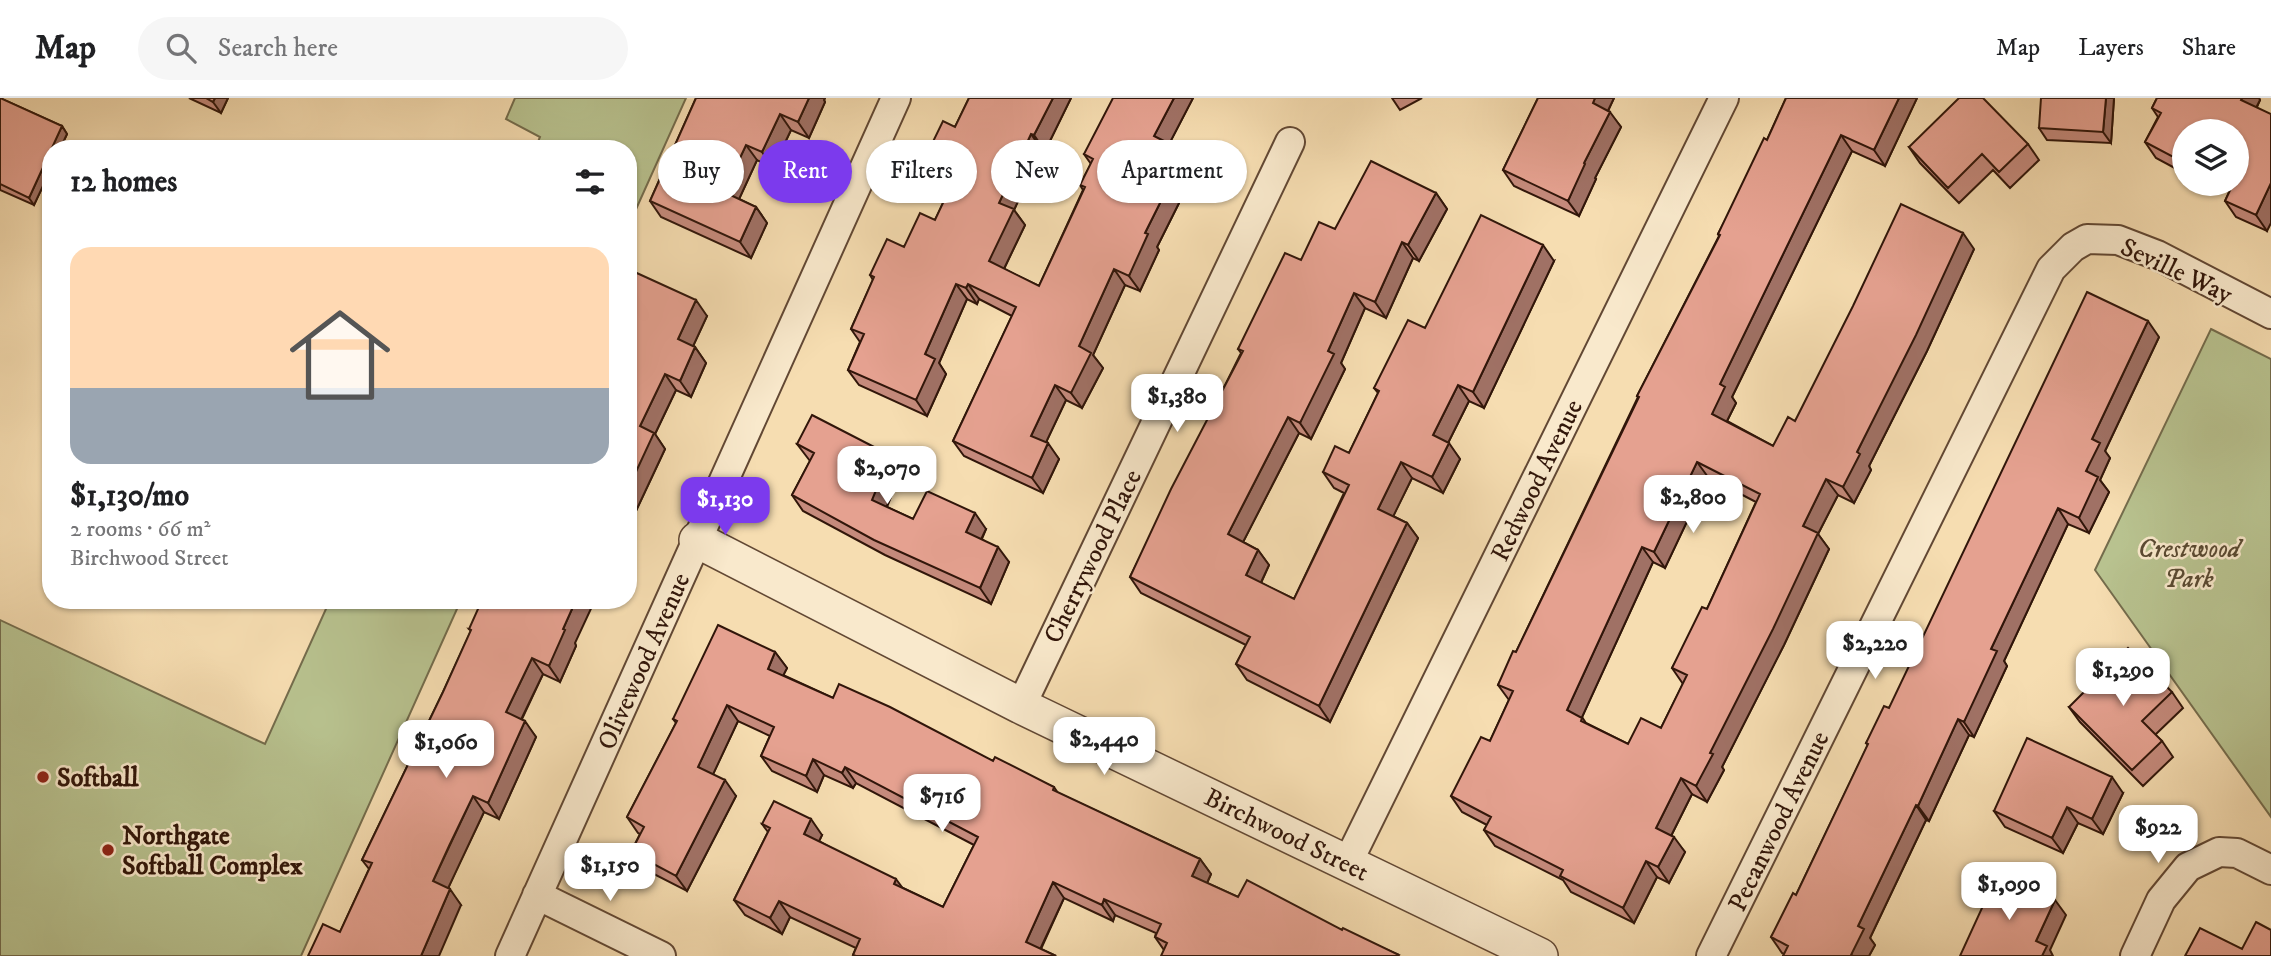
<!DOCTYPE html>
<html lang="en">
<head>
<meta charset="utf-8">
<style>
	:root { --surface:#fff; --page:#f6f6f6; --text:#202124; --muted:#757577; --line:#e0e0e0; --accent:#7c3aed }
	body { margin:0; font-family:"IM FELL DW Pica",serif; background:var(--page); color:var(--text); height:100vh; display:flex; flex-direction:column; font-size:26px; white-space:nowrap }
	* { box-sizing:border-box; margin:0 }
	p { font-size:23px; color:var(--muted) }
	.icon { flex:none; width:38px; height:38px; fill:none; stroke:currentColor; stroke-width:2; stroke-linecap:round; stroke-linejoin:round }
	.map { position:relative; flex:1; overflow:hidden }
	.sheet { position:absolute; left:42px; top:42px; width:595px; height:469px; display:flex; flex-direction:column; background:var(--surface); border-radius:28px; box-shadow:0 2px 5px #0004 }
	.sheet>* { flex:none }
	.top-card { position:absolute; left:658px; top:42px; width:665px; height:63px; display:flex; gap:14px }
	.buttons { position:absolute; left:2172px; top:21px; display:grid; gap:14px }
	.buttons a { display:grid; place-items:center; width:77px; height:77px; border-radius:50%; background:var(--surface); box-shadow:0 2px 5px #0004; font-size:35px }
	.price { position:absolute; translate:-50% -60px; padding:0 16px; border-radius:14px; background:#fff; color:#222; font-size:23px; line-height:46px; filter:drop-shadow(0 2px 4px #0008) }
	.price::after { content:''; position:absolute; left:50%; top:42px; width:21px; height:16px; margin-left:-10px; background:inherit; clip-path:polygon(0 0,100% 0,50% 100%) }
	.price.selected { background:var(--accent); color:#fff }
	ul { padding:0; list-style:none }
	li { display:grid; align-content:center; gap:14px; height:371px; padding:0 28px }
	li+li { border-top:2px solid var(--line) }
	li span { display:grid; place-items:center; height:217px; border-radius:21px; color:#555 }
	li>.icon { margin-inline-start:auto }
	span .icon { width:126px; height:126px; fill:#fffc; stroke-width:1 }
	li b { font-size:30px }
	h2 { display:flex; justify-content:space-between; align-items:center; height:84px; padding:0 28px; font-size:30px }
	.tag { padding:0 24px; border-radius:32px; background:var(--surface); box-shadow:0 2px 5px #0004; font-size:24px; line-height:63px }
	.tag.selected { background:var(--accent); color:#fff }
	header { display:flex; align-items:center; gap:42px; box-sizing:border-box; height:98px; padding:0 35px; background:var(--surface); border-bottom:2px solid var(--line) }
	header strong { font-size:33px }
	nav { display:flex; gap:38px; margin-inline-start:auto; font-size:24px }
	.search { width:490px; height:63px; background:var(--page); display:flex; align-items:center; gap:18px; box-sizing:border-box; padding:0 24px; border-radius:38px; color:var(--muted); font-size:26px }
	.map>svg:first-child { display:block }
	.green { fill:#b8c28f; stroke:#746c4c; stroke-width:2 }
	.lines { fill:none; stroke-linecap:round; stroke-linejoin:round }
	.minor-casing { stroke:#624834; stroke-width:32 }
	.tertiary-casing { stroke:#624834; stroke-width:38 }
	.minor { stroke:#f9e9cc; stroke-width:28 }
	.tertiary { stroke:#f9e9cc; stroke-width:35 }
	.wall { fill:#c58a7c; stroke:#31160a; stroke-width:2; fill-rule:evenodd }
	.shaded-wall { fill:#a07165; stroke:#31160a; stroke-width:2 }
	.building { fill:#e5a190; stroke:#31160a; stroke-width:2; fill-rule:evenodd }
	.poi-dot { fill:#8f2418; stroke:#f9e9cc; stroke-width:2.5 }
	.labels { text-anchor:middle; stroke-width:5; stroke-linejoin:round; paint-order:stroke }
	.street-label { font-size:26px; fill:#31160a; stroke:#f9e9cc }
	.park-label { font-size:26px; font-style:italic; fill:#5a4a32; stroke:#f9e9cc }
	.poi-label { font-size:26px; font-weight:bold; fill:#31160a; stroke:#f9e9cc; text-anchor:start }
</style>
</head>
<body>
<header>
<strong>Map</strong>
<div class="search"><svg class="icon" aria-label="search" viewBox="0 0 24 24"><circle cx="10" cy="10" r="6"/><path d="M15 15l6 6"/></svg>Search here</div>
<nav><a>Map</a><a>Layers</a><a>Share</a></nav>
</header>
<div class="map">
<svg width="2271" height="858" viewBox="0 0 2271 858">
	<rect width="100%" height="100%" fill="#f6ddb1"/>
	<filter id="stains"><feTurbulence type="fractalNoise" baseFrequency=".00286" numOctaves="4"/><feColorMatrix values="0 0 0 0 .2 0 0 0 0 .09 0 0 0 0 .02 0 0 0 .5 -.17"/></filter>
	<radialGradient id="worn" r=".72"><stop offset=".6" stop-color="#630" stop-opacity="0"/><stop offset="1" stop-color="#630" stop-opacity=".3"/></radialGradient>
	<path class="green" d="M515,0H686L628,129V51H535L540,39L506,21Z
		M2211,231L2271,261V719L2095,472Z
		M330,502H461L301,858H0V522L265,646Z"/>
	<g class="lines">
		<defs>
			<path id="minor" d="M1021,608L1290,44
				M1348,764L1724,0
				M537,797L661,858
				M510,858L896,0
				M1711,858L2051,171L2073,149L2087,141L2118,142L2157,157L2271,216
				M2135,858L2161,802L2188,769L2219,754L2237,755L2271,772"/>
			<path id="tertiary" d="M697,442L1021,608L1540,858"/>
		</defs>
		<use href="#minor" class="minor-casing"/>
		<use href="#tertiary" class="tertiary-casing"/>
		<use href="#minor" class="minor"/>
		<use href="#tertiary" class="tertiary"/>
	</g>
	<path class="wall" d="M0,0L62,28L67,36L34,107L0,92Z
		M189,0H228L221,15Z
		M696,0H825L824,2L825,4L809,40L791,32L773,70L757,62L739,101L756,109L767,125L751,160L661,119L650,103Z
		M969,0H1071L1045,53L1042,52L1014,112L1025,127L1004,171L1039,188L1083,92L1080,87L1091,66L1084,56L1193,0L1169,46L1181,62L1168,87L1180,103L1157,149L1159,152L1140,193L1125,187L1093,257L1103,270L1082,310L1066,302L1046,344L1059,361L1043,395L964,358L953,343L1012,218L979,201L977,206L967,201L939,265L946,276L927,318L859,287L848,272L860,244L851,231L873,182L870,177L935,122L954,82L937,74L926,58L955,29Z
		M1392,0H1422L1400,12Z
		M1538,0H1614L1608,13L1621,29L1595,80L1596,81L1579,118L1514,88L1503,72Z
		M1786,0H1917L1885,68L1852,53L1732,299L1736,305L1727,323L1773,348L1795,323L1974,151L1927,253L1869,368L1871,372L1854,405L1838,397L1818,436L1829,451L1784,547L1722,669L1724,672L1707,704L1692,696L1671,738L1685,754L1669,785L1657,779L1634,825L1571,794L1563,782L1495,748L1484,732L1487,727L1462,714L1451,698L1490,643L1509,602L1498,587L1516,554L1638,299L1637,298L1719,138L1718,136L1767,42ZM1708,379L1756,404L1707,511L1672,570L1683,586L1661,630L1628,646L1586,625L1582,619L1653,464L1665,470Z
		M2114,0L2111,45L2047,42L2039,30Z
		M2157,0H2259L2260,2L2257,9L2267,133L2236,119L2225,103L2242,66L2236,63V33H2184V75L2156,60L2145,44L2158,19L2152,10Z
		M2028,46L2039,62L2010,90L1993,72L1959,105L1920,65L1909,49Z
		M1436,95L1447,111L1419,163L1413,160L1386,220L1365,210L1341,265L1345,271L1311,341L1299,335L1243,444L1258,452L1269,467L1261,485L1294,501L1344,395L1334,390L1323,374L1349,355L1378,295L1374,290L1425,230L1554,163L1484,310L1469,303L1448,345L1460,361L1443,395L1412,380L1393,418L1407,425L1418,440L1330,624L1247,582L1236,566L1246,547L1141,495L1130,479L1241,255L1238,251L1301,162L1335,131Z
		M628,171L707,218L693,248L695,249L706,265L691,299L676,292L655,336L665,351L628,430Z
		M2159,239L2105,353L2110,360L2100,382L2109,394L2089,435L2068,426L2004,563L2007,568L1974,639L1969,637L1929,723L1926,722L1870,840L1875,847L1869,858H1783L1784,856L1782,855L1771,839L1796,797L1868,647L1866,645L1889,610Z
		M797,346L880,352L892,368L887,377L895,389L887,409L913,421L986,431L982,441L1009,464L991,506L885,457L803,413L792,397L810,363Z
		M469,531L575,545L576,548L560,584L543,576L522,621L536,639L499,721L484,714L460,764L448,790L461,807L340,834L369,771L362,762L443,594L471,533Z
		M775,554L787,570L783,577L833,600L993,663L1054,689L1058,695L1200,761L1211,776L1207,785L1238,799L1342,832L1399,857L1164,852L1155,839L1156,835L1115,817L1113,823L1064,800L1041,851L1056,858H854L853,857L856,850L790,819L782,836L745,817L734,802L768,734L762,726L822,737L819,743L903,790L943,809L974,747L856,685L853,690L824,677L817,694L772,673L761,658L770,638L738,623L713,676L736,698L687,793L642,770L631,754L640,736L638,735L627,719L676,625L673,621Z
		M2172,594L2183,610L2155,637L2162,643L2173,659L2143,688L2080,624L2069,609Z
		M2123,695L2103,736L2078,725L2063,755L2005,729L1994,713Z"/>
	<path class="shaded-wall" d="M215,0H228L221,15L213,4Z
		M809,0H825L824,2L825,4L809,40L798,24Z
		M1053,0H1071L1045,53L1034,37Z
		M1174,0H1193L1165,54L1154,38Z
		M1595,0H1614L1604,21L1593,5Z
		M1899,0H1917L1885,68L1874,52Z
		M2106,0H2114L2111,45L2103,34Z
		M2242,0H2259L2260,2L2252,18L2241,2Z
		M1610,14L1621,29L1595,80L1596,81L1579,118L1568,103L1584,65Z
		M780,16L791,32L773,70L762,54Z
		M62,28L67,36L60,51H51Z
		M1031,36L1042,52L1014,112L1025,127L1000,179L989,163L999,105Z
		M1841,37L1852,53L1732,299L1736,305L1723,331L1712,316L1720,286Z
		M1170,46L1181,62L1164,95L1153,79Z
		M746,47L757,62L735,110L724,94Z
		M2184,47V71L2177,61Z
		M51,52V71L34,107L29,100Z
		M2271,85V125L2267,133L2256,117Z
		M1169,87L1180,103L1157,149L1159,152L1140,193L1129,178L1145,135Z
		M1436,95L1447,111L1419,163L1408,147Z
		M756,109L767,125L751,160L740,144Z
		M1963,135L1974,151L1927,253L1869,368L1871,372L1854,405L1843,389L1857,354Z
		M1402,144L1413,160L1386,220L1375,204Z
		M1543,147L1554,163L1484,310L1473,294Z
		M1114,171L1125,187L1093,257L1103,270L1082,310L1071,295L1079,248Z
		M956,186L967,201L939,265L946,276L927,318L916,302L925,256Z
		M968,186L979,201L977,206L966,190Z
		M1354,195L1365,210L1341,265L1345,271L1311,341L1300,325L1328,253Z
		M696,202L707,218L689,257L678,241Z
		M2148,223L2159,239L2105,353L2110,360L2100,382L2109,394L2089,435L2079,420L2092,341Z
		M695,249L706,265L691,299L680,283Z
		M665,276L676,292L655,336L665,351L628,430V391L640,328Z
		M1055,287L1066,302L1042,353L1031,338Z
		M1458,287L1469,303L1444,353L1433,337Z
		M1288,319L1299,335L1239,452L1228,436Z
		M1048,345L1059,361L1043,395L1032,380Z
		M1449,345L1460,361L1443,395L1432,379Z
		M880,352L892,368L887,377L895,389L883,417L872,402V368Z
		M1401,364L1412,380L1389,427L1378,411Z
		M1697,364L1708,379L1665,470L1654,454Z
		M1826,381L1838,397L1818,436L1829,451L1784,547L1722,669L1724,672L1707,704L1696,688L1803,428Z
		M2058,410L2068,426L2004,563L2007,568L1974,639L1964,624L1991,551Z
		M975,415L986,431L977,450L966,434Z
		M1407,425L1418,440L1330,624L1319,608Z
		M998,449L1009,464L991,506L980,490Z
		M1642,449L1653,464L1578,628L1567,612Z
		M1258,452L1269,467L1257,493L1246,477Z
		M576,502H595L575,545L576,548L560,584L549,568L563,531Z
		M775,554L787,570L779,586L768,571Z
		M532,560L543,576L517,630L506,614Z
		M727,607L738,623L709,685L698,669Z
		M1958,621L1969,637L1929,723L1918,708Z
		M525,623L536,639L499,721L488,705Z
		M813,661L824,677L817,694L806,678Z
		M845,669L856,685L853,690L842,675Z
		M2112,679L2123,695L2103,736L2092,721Z
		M1681,680L1692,696L1667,746L1656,730Z
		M725,682L736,698L687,793L676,778Z
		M473,698L484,714L444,799L433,783Z
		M1916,707L1926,722L1870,840L1875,847L1869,858H1852L1851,857L1858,828Z
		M2067,709L2078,725L2063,755L2052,740Z
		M811,721L822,737L815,752L804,736Z
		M1674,739L1685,754L1669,785L1658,769Z
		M1200,761L1211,776L1203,794L1192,778Z
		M1646,763L1657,779L1634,825L1623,810Z
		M896,781L907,796L894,786Z
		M1053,784L1064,800L1037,858L1026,844Z
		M450,791L461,807L439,858H421Z
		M1104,801L1115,817L1113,823L1102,807Z
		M2055,802L2066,817L2050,852L2053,858H2042L2036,843Z
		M779,803L790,819L782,836L770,820Z"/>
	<path class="building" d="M0,0L62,28L29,100L0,86Z
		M206,0H215L213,4Z
		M696,0H809L798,24L780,16L762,54L746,47L724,94L756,109L740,144L650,103Z
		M969,0H1053L1034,37L1031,36L999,105L1014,111L989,163L1039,188L1085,89L1080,87L1093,61L1084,56L1113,0H1174L1154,38L1170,46L1153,79L1169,87L1145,135L1148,136L1129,178L1114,171L1079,248L1091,255L1071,295L1055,287L1031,338L1048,345L1032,380L953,343L1016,209L968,186L966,190L956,186L925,256L935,261L916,302L848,272L864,236L851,231L874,179L870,177L887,141L904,149L920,115L935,122L958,73L926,58L943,23L955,29Z
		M1538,0H1595L1593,5L1610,14L1584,65L1585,66L1568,103L1503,72Z
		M1786,0H1899L1874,52L1841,37L1720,286L1725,289L1712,316L1773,348L1788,319L1795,323L1853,208L1901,106L1963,135L1916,237L1857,354L1860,356L1843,389L1826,381L1803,428L1818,435L1773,531L1710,655L1713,656L1696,688L1681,680L1656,730L1674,739L1658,769L1646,763L1623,810L1560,778L1563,772L1484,732L1491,719L1451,698L1481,639L1490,643L1513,593L1498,587L1513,553L1516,554L1639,299L1637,298L1720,137L1718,136L1764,40L1767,42ZM1697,364L1760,396L1707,511L1702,509L1672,570L1687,577L1661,630L1641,620L1628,646L1581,623L1582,620L1567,612L1642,449L1654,454Z
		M1959,0H1983L2028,46L1999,74L1982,56L1948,90L1909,49Z
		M2041,0H2106L2103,34L2039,30Z
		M2157,0H2242L2241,2L2271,16V85L2256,117L2225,103L2233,86H2236V78L2246,58L2236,53V33H2200L2193,30L2191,33H2184V47L2177,61L2145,44L2161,15L2152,10Z
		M1371,63L1436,95L1408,147L1402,144L1375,204L1354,195L1328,253L1334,256L1300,325L1288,319L1228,436L1258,452L1246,477L1294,501L1349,387L1323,374L1335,348L1349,355L1379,293L1374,290L1408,222L1425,230L1481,117L1543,147L1473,294L1458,287L1433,337L1449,345L1432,379L1401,364L1378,411L1407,425L1319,608L1236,566L1250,539L1130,479L1171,391L1243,253L1238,251L1285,155L1301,162L1319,124L1335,131Z
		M628,171L696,202L678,241L695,249L680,283L665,276L640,328L654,335L628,391Z
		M2087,194L2148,223L2092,341L2100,345L2086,373L2098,379L2079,420L2058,410L1991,551L1997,553L1964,624L1958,621L1918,708L1916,707L1858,828L1864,831L1851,857L1853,858H1783L1788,848L1771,839L1793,795L1796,797L1868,646L1866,645L1884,608L1889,610Z
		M812,317L880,352L872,368L884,373L872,402L913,421L927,393L975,415L966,434L998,449L980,490L874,442L792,397L814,355L797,346Z
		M482,502H576L563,531L565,532L549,568L532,560L506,614L525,623L488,705L473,698L449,748L433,783L450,791L421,858H308L323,826L340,834L372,765L362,762L443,594L471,532L469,531Z
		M718,527L775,554L768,571L833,600L839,586L890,609L993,663L995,659L1054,689L1053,692L1200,761L1192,778L1238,799L1247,782L1342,832L1343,830L1399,857L1398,858H1161L1167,845L1155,839L1161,826L1104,801L1102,807L1053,784L1026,844L1056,858H856L853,857L860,841L779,803L770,820L734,802L770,730L762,726L774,703L811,721L804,736L896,781L894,786L943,809L978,739L845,669L842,675L813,661L806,678L761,658L774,629L727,607L698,669L725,682L676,778L631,754L644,729L627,719L677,623L673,621Z
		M2128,550L2172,594L2142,623L2162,643L2132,672L2069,609Z
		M2027,640L2112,679L2092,721L2067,709L2052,740L1994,713Z
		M1998,775L2055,802L2036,843L2047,848L2042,858H1960Z
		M2256,824L2271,832V858H2185L2200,830L2242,851Z"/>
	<g class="poi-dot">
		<circle cx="43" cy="679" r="7"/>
		<circle cx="108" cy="752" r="7"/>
	</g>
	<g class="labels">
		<g class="street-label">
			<text transform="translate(2177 172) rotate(25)" y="9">Seville Way</text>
			<text transform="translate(1536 382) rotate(-64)" y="9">Redwood Avenue</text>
			<text transform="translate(1092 458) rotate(-64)" y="9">Cherrywood Place</text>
			<text transform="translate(643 563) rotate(-66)" y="9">Olivewood Avenue</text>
			<text transform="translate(1778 723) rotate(-64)" y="9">Pecanwood Avenue</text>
			<text transform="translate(1287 736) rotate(26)" y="9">Birchwood Street</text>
		</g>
		<g class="park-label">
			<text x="2189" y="459">Crestwood<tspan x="2189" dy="30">Park</tspan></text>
		</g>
		<g class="poi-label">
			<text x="57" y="688">Softball</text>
			<text x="122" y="746">Northgate<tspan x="122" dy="30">Softball Complex</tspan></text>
		</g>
	</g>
	<rect width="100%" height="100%" filter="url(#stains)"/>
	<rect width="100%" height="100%" fill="url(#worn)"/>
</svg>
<div class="buttons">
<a><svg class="icon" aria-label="layers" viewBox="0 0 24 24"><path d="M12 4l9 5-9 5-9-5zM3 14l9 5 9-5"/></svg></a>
</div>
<b class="price" style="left:1177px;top:336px">$1,380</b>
<b class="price" style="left:887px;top:408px">$2,070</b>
<b class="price" style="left:1693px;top:437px">$2,800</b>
<b class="price selected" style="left:725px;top:439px">$1,130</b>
<b class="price" style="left:1875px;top:583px">$2,220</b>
<b class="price" style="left:2123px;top:610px">$1,290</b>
<b class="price" style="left:1104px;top:679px">$2,440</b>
<b class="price" style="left:446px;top:682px">$1,060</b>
<b class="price" style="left:942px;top:736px">$716</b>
<b class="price" style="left:2158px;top:767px">$922</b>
<b class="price" style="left:610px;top:805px">$1,150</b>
<b class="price" style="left:2009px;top:824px">$1,090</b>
<div class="top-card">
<a class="tag">Buy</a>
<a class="tag selected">Rent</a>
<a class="tag">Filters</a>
<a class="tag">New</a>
<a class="tag">Apartment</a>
</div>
<section class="sheet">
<h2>12 homes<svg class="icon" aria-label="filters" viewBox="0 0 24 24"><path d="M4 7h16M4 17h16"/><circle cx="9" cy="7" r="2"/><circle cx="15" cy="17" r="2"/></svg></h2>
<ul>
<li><span style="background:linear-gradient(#ffd9b3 65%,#9aa5b1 0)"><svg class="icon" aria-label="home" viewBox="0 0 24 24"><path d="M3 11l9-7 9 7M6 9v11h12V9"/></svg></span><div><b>$1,130/mo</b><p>2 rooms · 66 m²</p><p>Birchwood Street</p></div></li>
</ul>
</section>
</div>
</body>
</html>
